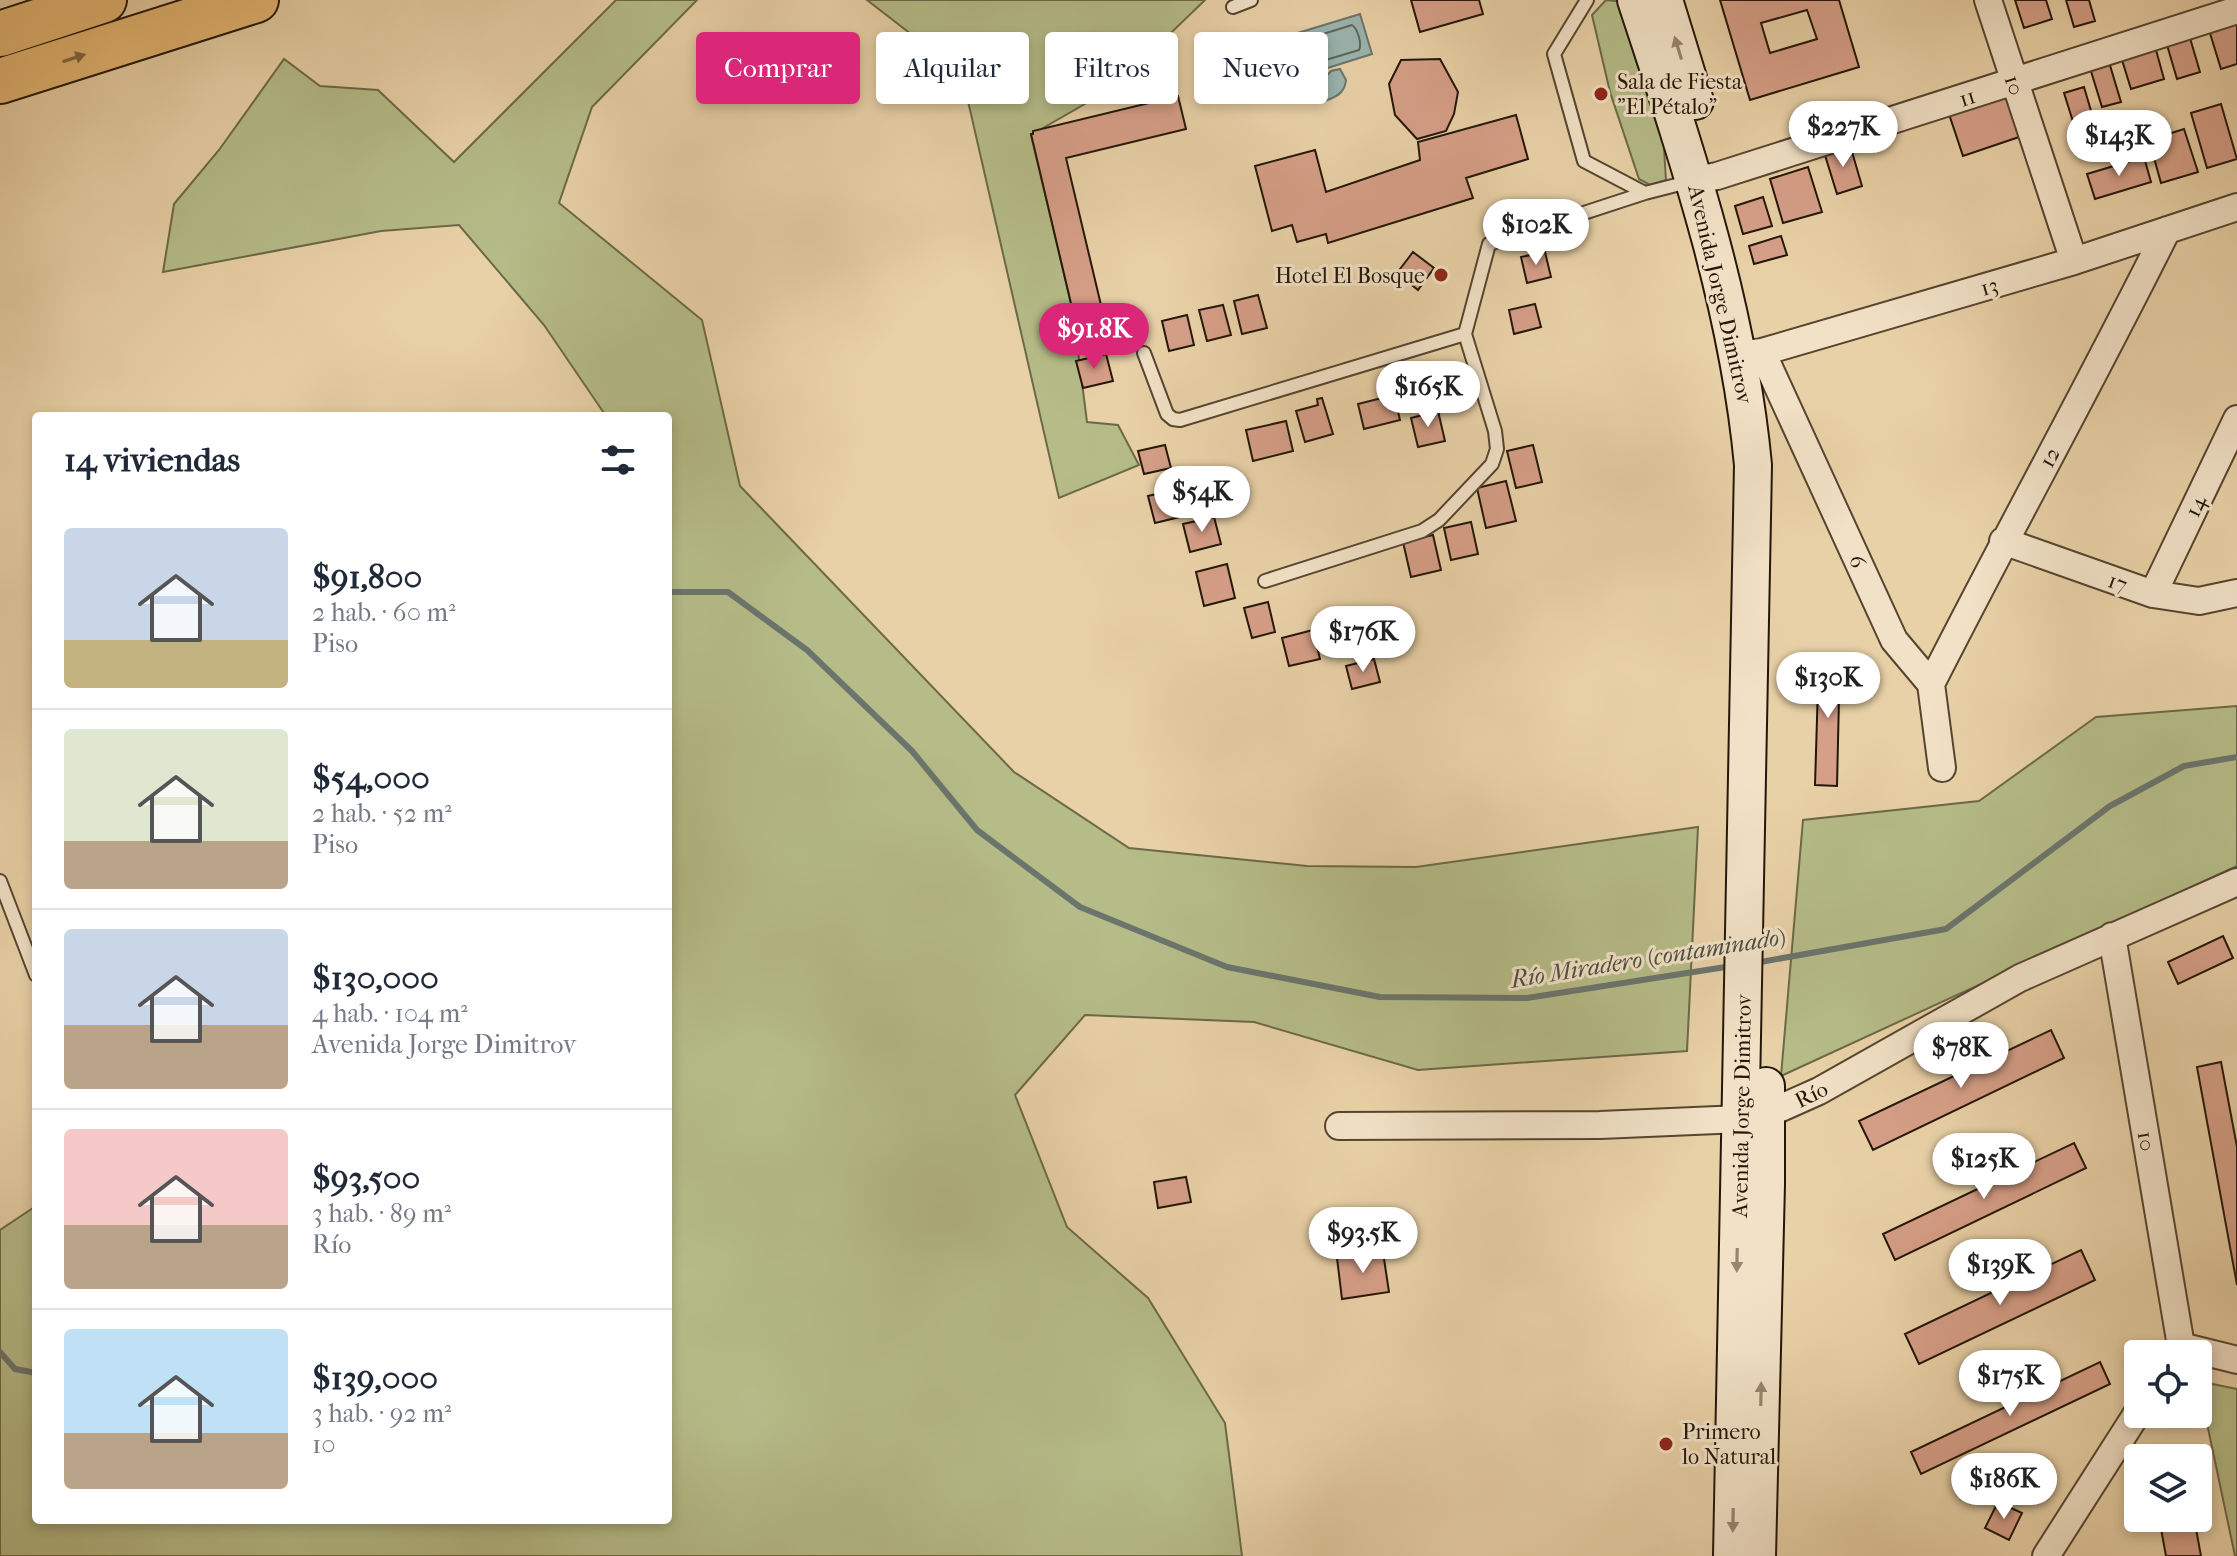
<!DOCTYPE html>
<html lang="es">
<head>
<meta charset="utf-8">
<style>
	:root { --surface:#fff; --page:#f2f2f3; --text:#1f2937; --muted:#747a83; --line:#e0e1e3; --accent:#db2777 }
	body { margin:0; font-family:"IM FELL French Canon",serif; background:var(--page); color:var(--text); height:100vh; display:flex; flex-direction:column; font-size:30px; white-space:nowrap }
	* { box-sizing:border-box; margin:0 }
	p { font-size:26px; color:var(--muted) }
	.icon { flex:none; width:44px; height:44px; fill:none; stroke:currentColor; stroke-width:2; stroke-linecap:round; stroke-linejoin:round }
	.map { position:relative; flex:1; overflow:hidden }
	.details { position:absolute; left:32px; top:412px; width:640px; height:1112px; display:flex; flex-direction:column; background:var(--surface); border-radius:8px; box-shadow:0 4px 12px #0003 }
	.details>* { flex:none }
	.top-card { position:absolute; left:696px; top:32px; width:760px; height:72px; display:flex; gap:16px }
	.controls { position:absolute; left:2124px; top:1340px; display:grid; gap:16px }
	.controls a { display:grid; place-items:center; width:88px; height:88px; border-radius:8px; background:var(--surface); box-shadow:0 4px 12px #0003; font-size:40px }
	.price { position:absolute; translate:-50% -68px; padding:0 18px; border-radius:28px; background:#fff; color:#222; font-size:26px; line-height:52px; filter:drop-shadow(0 2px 4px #0008) }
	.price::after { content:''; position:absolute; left:50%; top:48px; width:24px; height:18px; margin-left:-12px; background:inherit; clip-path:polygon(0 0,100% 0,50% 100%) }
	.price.active { background:var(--accent); color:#fff }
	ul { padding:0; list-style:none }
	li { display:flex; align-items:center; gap:24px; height:200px; padding:0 32px }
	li+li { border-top:2px solid var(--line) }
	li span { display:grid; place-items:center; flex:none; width:224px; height:160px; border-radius:8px; color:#555 }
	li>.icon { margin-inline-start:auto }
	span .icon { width:96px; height:96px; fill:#fffc; stroke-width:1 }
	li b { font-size:34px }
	h2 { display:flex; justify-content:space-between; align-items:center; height:96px; padding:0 32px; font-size:34px }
	.pill { padding:0 28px; border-radius:8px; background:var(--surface); box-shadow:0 4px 12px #0003; font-size:28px; line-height:72px }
	.pill.active { background:var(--accent); color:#fff }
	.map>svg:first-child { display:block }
	.green { fill:#b5bc88; stroke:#6c6948; stroke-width:2 }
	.water { fill:#9ab5b0; stroke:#6b756d; stroke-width:2 }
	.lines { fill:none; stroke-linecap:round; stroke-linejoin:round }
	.shore { stroke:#5f665c; stroke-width:2 }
	.stream { stroke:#6b756d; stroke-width:6 }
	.building { fill:#d69f88; stroke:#241609; stroke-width:2; fill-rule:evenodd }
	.lane-casing { stroke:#554530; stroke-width:16 }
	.street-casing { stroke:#554530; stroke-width:30 }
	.secondary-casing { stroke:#241609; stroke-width:40 }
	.highway-casing { stroke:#241609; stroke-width:48 }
	.lane { stroke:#f1e1c6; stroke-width:12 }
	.street { stroke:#f1e1c6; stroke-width:26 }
	.secondary { stroke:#f1e1c6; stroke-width:36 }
	.highway { stroke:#e4b874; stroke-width:44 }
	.oneway { fill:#958671 }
	.oneway2 { fill:#84673e }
	.poi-dot { fill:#8f2418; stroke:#f1e1c6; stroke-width:3 }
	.labels { text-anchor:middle; stroke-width:6; stroke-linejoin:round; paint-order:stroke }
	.poi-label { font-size:22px; fill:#241609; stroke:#f1e1c6; text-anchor:start }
	.street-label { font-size:22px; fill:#241609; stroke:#f1e1c6 }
	.water-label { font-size:24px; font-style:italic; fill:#4d4e43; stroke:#f1e1c6 }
</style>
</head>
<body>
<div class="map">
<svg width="2237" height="1556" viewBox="0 0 2237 1556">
	<rect width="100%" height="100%" fill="#e9d1a7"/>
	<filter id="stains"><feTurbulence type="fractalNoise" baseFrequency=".0025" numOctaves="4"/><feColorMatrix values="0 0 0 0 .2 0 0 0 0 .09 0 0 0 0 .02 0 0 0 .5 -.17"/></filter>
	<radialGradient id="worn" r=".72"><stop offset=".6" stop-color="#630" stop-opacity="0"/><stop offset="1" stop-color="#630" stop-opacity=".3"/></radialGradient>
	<path class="green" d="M616,0H697L592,107L559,203L702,320L740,486L1014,772L1129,848L1307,866L1416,867L1698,827L1687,1051L1418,1070L1254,1022L1085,1015L1015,1095L1067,1227L1148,1298L1225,1423L1242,1556H0V1230L36,1206V1520H668V416H606L544,325L459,225L381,231L163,272L174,204L219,150L284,59L320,86L378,90L454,162Z
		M867,0H1205L1116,86L1031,135L1073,312L1087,422L1118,425L1139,465L1059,498L965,88L929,48Z
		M1606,0L1625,2L1663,133L1666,180L1650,185L1639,179L1610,92L1592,15Z
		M2237,706V866L1781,1076L1803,820L1979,801L2096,717Z
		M2198,1381L2237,1389V1556H2235Z"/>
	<path class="water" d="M1360,14L1372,54L1302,76L1306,85L1321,82L1331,71L1340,69L1346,80C1345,90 1340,95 1330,99C1294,116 1285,61 1278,39Z"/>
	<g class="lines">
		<path class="shore" d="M1352,25C1358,29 1362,44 1359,50L1299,68L1295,67L1289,48L1291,44Z"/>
		<path class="stream" d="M668,592H728L807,650L912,751L977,830L1080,907L1227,967L1380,997L1527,998L1732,966
			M1755,963L1946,929L2110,806L2184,766L2237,757
			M0,1352L15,1369L36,1373"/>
	</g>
	<path class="building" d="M1411,0H1479L1483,14L1420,32Z
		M1720,0H1839L1859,67L1750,100ZM1807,10L1817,39L1770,53L1761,23Z
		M2015,0H2046L2052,19L2024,28Z
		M2066,0H2089L2095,21L2074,27Z
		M2237,22V64L2221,69L2209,30Z
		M2190,38L2200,72L2177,79L2167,45Z
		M2156,50L2164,79L2131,89L2122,60Z
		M1440,59L1458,92L1454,114L1446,131L1417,139L1395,115L1389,84L1401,60Z
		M2109,62L2121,102L2102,107L2090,68Z
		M2084,87L2099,138L2080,144L2064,93Z
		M2005,94L2019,137L1963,156L1949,114Z
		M1178,96L1186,129L1066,158L1101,305L1073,312L1031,134H1033V131Z
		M2221,104L2237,159L2207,168L2191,113Z
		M1516,115L1528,159L1466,178L1473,198L1328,243L1326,234L1297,242L1292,225L1272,231L1255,166L1315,150L1326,192L1420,160L1418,142Z
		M2184,129L2198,172L2161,183L2149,140Z
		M1850,145L1862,186L1837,194L1824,152Z
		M2144,157L2151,182L2095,199L2087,174Z
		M1808,167L1822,212L1783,223L1770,179Z
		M1763,197L1772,226L1743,234L1735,206Z
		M1781,236L1787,255L1754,264L1749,246Z
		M1413,252L1434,268L1418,290L1397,273Z
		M1545,252L1551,277L1527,283L1521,257Z
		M1258,295L1267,328L1242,334L1234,301Z
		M1535,304L1541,327L1514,334L1509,310Z
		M1223,305L1231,335L1207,341L1199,310Z
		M1187,315L1194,345L1169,351L1162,321Z
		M1106,354L1113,381L1083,388L1076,361Z
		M1394,395L1400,420L1364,429L1358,404Z
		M1322,398L1333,434L1305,442L1296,411L1318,405L1317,399Z
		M1438,411L1445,441L1418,447L1411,418Z
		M1286,421L1293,451L1253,461L1246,430Z
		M1165,445L1171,468L1144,474L1138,451Z
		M1533,445L1542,482L1516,488L1507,451Z
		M1506,481L1516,521L1486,528L1477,488Z
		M1178,489L1184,516L1155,523L1148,496Z
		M1214,517L1221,544L1190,552L1183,524Z
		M1471,522L1478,554L1451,560L1444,528Z
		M1433,535L1441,570L1411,577L1403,542Z
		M1227,564L1235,598L1204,606L1196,572Z
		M1268,602L1275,632L1252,638L1244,608Z
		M1313,630L1320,659L1289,666L1282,638Z
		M1819,653L1840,654L1837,786L1815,785Z
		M1374,659L1380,682L1352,689L1346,666Z
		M2223,936L2233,958L2178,984L2168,962Z
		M2051,1030L2064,1058L1873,1150L1859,1121Z
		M2221,1062L2237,1147V1285L2197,1067Z
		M2074,1143L2086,1168L1895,1260L1883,1234Z
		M1186,1177L1191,1202L1158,1208L1154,1182Z
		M2081,1250L2095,1280L1919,1364L1905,1334Z
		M1383,1252L1389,1292L1342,1299L1337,1258Z
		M2100,1362L2110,1384L1921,1474L1911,1452Z
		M1998,1502L2022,1513L2009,1540L1985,1528Z
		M2159,1518H2194L2201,1556H2166Z"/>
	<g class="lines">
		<defs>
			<path id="lane" d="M1587,0L1554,54L1584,161L1645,193L1692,181
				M1233,7L1251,0
				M1144,353L1167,414L1173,419L1180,420L1465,334
				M1265,581L1422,531L1439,520L1492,464L1497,449L1495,431L1465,334L1489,244L1645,193
				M0,881L36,975"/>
			<path id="street" d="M1988,0L2074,261
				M1696,180L1717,176L2237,10
				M1762,352L1894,640L1931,684L1942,768
				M1739,355L1762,352L2074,261L2237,207
				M2003,541L2153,594L2199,601L2237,593
				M2153,594L2237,419
				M1931,684C2008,532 2091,383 2167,230
				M2112,936L2181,1346
				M1339,1126L1600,1125L1741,1119L1781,1108L1819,1091L2020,978L2237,882
				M2181,1346L2237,1360
				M2046,1556L2138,1412"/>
			<path id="secondary" d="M1636,0C1686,152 1738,304 1753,465L1732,1556
				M1664,0L1695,101
				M1757,1556L1766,1184V1086"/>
			<path id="highway" d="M0,34L104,0
				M0,81L256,0"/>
		</defs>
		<use href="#lane" class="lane-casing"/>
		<use href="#street" class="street-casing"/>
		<use href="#secondary" class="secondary-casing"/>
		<use href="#highway" class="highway-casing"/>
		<use href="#lane" class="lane"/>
		<use href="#street" class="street"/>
		<use href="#secondary" class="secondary"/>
		<use href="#highway" class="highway"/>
	</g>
	<defs><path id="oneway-solid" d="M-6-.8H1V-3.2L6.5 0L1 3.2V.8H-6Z" transform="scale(2)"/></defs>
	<g class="oneway">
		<use href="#oneway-solid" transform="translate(1678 48) rotate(-107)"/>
		<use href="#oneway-solid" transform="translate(1737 1260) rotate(91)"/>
		<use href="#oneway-solid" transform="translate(1761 1394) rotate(-89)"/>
		<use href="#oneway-solid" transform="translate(1733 1520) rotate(91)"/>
	</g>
	<use class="oneway2" href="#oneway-solid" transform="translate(74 58) rotate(-18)"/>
	<g class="poi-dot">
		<circle cx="1601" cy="94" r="8"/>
		<circle cx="1441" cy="275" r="8"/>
		<circle cx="1666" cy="1444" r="8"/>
	</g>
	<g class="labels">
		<g class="poi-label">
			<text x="1617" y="89">Sala de Fiesta<tspan x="1617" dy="25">"El Pétalo"</tspan></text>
			<text x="1425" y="283" text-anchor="end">Hotel El Bosque</text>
			<text x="1682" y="1439">Primero<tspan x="1682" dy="25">lo Natural</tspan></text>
		</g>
		<g class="street-label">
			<text transform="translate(2015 85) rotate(72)" y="8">10</text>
			<text transform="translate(1967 97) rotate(-18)" y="8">11</text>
			<text transform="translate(1989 286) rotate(-16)" y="8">13</text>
			<text transform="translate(1721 294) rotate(77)" y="8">Avenida Jorge Dimitrov</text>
			<text transform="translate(2049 457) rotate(-62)" y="8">12</text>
			<text transform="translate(2195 506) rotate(-65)" y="8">14</text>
			<text transform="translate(1858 561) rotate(65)" y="8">6</text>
			<text transform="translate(2118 582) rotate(20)" y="8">17</text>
			<text transform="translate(1811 1094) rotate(-26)" y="8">Río</text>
			<text transform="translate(1741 1106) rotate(-89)" y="8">Avenida Jorge Dimitrov</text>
			<text transform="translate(2147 1141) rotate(80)" y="8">10</text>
		</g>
		<g class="water-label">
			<text transform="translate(1648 958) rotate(-9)" y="8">Río Miradero (contaminado)</text>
		</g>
	</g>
	<rect width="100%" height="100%" filter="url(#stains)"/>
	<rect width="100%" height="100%" fill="url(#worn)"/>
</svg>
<div class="controls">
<a><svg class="icon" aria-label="locate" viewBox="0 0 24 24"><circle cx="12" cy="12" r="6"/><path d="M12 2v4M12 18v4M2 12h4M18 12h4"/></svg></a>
<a><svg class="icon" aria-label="layers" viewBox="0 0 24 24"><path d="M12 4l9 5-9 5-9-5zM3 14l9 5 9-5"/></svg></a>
</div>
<b class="price" style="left:1843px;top:169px">$227K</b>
<b class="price" style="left:2119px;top:178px">$143K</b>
<b class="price" style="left:1536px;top:267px">$102K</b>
<b class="price active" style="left:1094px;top:371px">$91.8K</b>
<b class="price" style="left:1428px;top:429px">$165K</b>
<b class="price" style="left:1202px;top:534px">$54K</b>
<b class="price" style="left:1363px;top:674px">$176K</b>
<b class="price" style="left:1828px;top:720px">$130K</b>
<b class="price" style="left:1961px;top:1090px">$78K</b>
<b class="price" style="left:1984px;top:1201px">$125K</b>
<b class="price" style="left:1363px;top:1275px">$93.5K</b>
<b class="price" style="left:2000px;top:1307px">$139K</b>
<b class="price" style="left:2010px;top:1418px">$175K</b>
<b class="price" style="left:2004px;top:1521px">$186K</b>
<div class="top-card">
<a class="pill active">Comprar</a>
<a class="pill">Alquilar</a>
<a class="pill">Filtros</a>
<a class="pill">Nuevo</a>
</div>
<section class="details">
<h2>14 viviendas<svg class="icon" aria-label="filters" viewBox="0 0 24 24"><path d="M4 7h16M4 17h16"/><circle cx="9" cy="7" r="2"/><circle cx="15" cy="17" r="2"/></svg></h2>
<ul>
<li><span style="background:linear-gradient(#c9d6e8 70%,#c2b280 0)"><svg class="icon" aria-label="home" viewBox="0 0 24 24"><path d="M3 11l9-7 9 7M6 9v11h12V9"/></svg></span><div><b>$91,800</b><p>2 hab. · 60 m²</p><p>Piso</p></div></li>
<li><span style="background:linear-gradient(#dfe7d0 70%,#b9a48a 0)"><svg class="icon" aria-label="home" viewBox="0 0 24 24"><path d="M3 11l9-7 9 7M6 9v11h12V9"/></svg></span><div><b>$54,000</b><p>2 hab. · 52 m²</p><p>Piso</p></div></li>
<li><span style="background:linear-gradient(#c9d6e8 60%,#b9a48a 0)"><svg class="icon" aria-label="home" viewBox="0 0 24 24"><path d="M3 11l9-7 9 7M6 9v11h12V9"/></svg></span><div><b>$130,000</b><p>4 hab. · 104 m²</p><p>Avenida Jorge Dimitrov</p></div></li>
<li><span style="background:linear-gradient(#f6c9c9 60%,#b9a48a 0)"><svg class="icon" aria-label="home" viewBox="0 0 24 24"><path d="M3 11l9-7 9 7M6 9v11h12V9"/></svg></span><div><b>$93,500</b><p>3 hab. · 89 m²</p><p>Río</p></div></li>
<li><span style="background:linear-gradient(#bfe0f5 65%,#b9a48a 0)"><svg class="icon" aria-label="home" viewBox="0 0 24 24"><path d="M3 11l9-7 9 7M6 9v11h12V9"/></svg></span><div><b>$139,000</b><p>3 hab. · 92 m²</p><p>10</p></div></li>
</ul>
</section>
</div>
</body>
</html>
